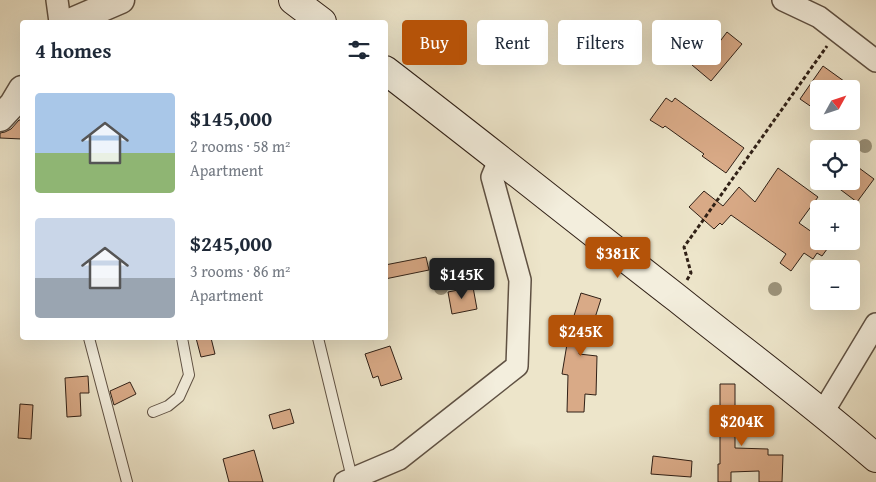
<!DOCTYPE html>
<html lang="en">
<head>
<meta charset="utf-8">
<style>
	:root { --surface:#fff; --page:#f6f6f7; --text:#1f2937; --muted:#747a83; --accent:#b45309 }
	body { margin:0; font-family:"Gentium Book Plus",serif; background:var(--page); color:var(--text); height:100vh; display:flex; flex-direction:column; font-size:19px; white-space:nowrap }
	* { box-sizing:border-box; margin:0 }
	p { font-size:16px; color:var(--muted) }
	.icon { flex:none; width:28px; height:28px; fill:none; stroke:currentColor; stroke-width:2; stroke-linecap:round; stroke-linejoin:round }
	.map { position:relative; flex:1; overflow:hidden }
	.panel { position:absolute; left:20px; top:20px; width:368px; height:320px; display:flex; flex-direction:column; background:var(--surface); border-radius:5px; box-shadow:0 5px 20px #0002 }
	.panel>* { flex:none }
	.banner { position:absolute; left:402px; top:20px; width:398px; height:45px; display:flex; gap:10px }
	.needle { width:32px; rotate:50deg }
	.controls { position:absolute; left:810px; top:80px; display:grid; gap:10px }
	.controls a { display:grid; place-items:center; width:50px; height:50px; border-radius:5px; background:var(--surface); box-shadow:0 5px 20px #0002; font-size:25px }
	.price { position:absolute; translate:-50% -42px; padding:0 11px; border-radius:5px; background:var(--accent); color:#fff; font-size:16px; line-height:32px; filter:drop-shadow(0 1px 2px #0008) }
	.price::after { content:''; position:absolute; left:50%; top:30px; width:15px; height:11px; margin-left:-8px; background:inherit; clip-path:polygon(0 0,100% 0,50% 100%) }
	.price.on { background:#222; color:#fff }
	ul { padding:0; list-style:none }
	li { display:flex; align-items:center; gap:15px; height:125px; padding:0 15px }
	li span { display:grid; place-items:center; flex:none; width:140px; height:100px; border-radius:5px; color:#555 }
	li>.icon { margin-inline-start:auto }
	span .icon { width:60px; height:60px; fill:#fffc; stroke-width:1 }
	li b { font-size:21px }
	h2 { display:flex; justify-content:space-between; align-items:center; height:60px; padding:0 15px; font-size:21px }
	.pill { padding:0 18px; border-radius:5px; background:var(--surface); box-shadow:0 5px 20px #0002; font-size:18px; line-height:45px }
	.pill.on { background:var(--accent); color:#fff }
	.map>svg:first-child { display:block }
	.building { fill:#d9aa87; stroke:#302016 }
	.lines { fill:none; stroke-linecap:round; stroke-linejoin:round }
	.service-casing { stroke:#5f5143; stroke-width:12 }
	.minor-casing { stroke:#5f5143; stroke-width:24 }
	.tertiary-casing { stroke:#5f5143; stroke-width:29 }
	.secondary-casing { stroke:#302016; stroke-width:30 }
	.path { stroke:#302016; stroke-width:3; stroke-dasharray:4 2.5; stroke-linecap:butt }
	.service { stroke:#f3eedd; stroke-width:10 }
	.minor { stroke:#f3eedd; stroke-width:21 }
	.tertiary { stroke:#f3eedd; stroke-width:26 }
	.secondary { stroke:#f3eedd; stroke-width:28 }
	.tree { fill:#9c947c }
</style>
</head>
<body>
<div class="map">
<svg width="876" height="482" viewBox="0 0 876 482">
	<rect width="100%" height="100%" fill="#ede5ca"/>
	<filter id="stains"><feTurbulence type="fractalNoise" baseFrequency=".004" numOctaves="4"/><feColorMatrix values="0 0 0 0 .2 0 0 0 0 .09 0 0 0 0 .02 0 0 0 .5 -.17"/></filter>
	<radialGradient id="worn" r=".72"><stop offset=".6" stop-color="#630" stop-opacity="0"/><stop offset="1" stop-color="#630" stop-opacity=".3"/></radialGradient>
	<path class="building" d="M727,32L742,44L711,81L692,65L706,47L712,52Z
		M823,66L855,89H819V112L800,99Z
		M666,98L672,102L675,98L744,148L726,173L702,156L704,154L665,126L663,128L650,120Z
		M19,120H22V139L0,138V133L5,132L11,129Z
		M851,162L874,179L857,202L829,181H851Z
		M778,168L818,197L799,223L819,237V241H825L830,245L822,256L817,253L813,259L804,253L791,271L780,263L786,254L731,215L722,225L720,223L714,229L689,207L704,191L723,206L739,187L755,202Z
		M426,257L429,270L385,279V265Z
		M473,287L477,309L452,314L448,292Z
		M581,293L601,299L593,324L585,322L579,354L597,356L596,395L585,394L584,412H567L568,375L562,374L569,332Z
		M196,338H211L215,354L201,357Z
		M390,346L402,379L381,386L378,376L373,378L365,354Z
		M88,376L89,393H80L81,416L67,417L65,378Z
		M130,382L136,394L114,405L110,391Z
		M720,384H735V448L768,449V455H783L782,482H759V471L731,472V482H718V464H720Z
		M20,404L33,405L31,439L18,438Z
		M290,409L294,423L273,429L269,415Z
		M254,450L263,482H229L223,459Z
		M653,456L692,461L691,477L651,474Z"/>
	<g class="lines">
		<defs>
			<path id="service" d="M89,338L127,482
				M318,338L352,478
				M153,412L168,406L179,397L189,375L182,338"/>
			<path id="minor" d="M57,0L60,22
				M783,0L819,17L876,61
				M823,412L876,324
				M345,482L399,459L517,366L520,280L492,177L500,158"/>
			<path id="tertiary" d="M70,22L121,0
				M0,118L13,104L22,89"/>
			<path id="secondary" d="M293,0L322,22
				M385,70C484,146 580,223 678,299C744,352 812,402 876,458"/>
		</defs>
		<use href="#service" class="service-casing"/>
		<use href="#minor" class="minor-casing"/>
		<use href="#tertiary" class="tertiary-casing"/>
		<use href="#secondary" class="secondary-casing"/>
		<path class="path" d="M687,280L691,273L684,247L827,46"/>
		<use href="#service" class="service"/>
		<use href="#minor" class="minor"/>
		<use href="#tertiary" class="tertiary"/>
		<use href="#secondary" class="secondary"/>
	</g>
	<g class="tree">
		<circle cx="865" cy="146" r="7"/>
		<circle cx="441" cy="288" r="7"/>
		<circle cx="775" cy="289" r="7"/>
	</g>
	<rect width="100%" height="100%" filter="url(#stains)"/>
	<rect width="100%" height="100%" fill="url(#worn)"/>
</svg>
<div class="controls">
<a><svg class="needle" viewBox="-14 -14 28 28"><path d="M0-13l5 13h-10z" fill="#e53935"/><path d="M0 13l5-13h-10z" fill="#747a83"/></svg></a>
<a><svg class="icon" aria-label="locate" viewBox="0 0 24 24"><circle cx="12" cy="12" r="6"/><path d="M12 2v4M12 18v4M2 12h4M18 12h4"/></svg></a>
<a>+</a>
<a>−</a>
</div>
<b class="price" style="left:618px;top:279px">$381K</b>
<b class="price on" style="left:462px;top:300px">$145K</b>
<b class="price" style="left:581px;top:357px">$245K</b>
<b class="price" style="left:742px;top:447px">$204K</b>
<div class="banner">
<a class="pill on">Buy</a>
<a class="pill">Rent</a>
<a class="pill">Filters</a>
<a class="pill">New</a>
</div>
<section class="panel">
<h2>4 homes<svg class="icon" aria-label="filters" viewBox="0 0 24 24"><path d="M4 7h16M4 17h16"/><circle cx="9" cy="7" r="2"/><circle cx="15" cy="17" r="2"/></svg></h2>
<ul>
<li><span style="background:linear-gradient(#a9c7e8 60%,#8fb573 0)"><svg class="icon" aria-label="home" viewBox="0 0 24 24"><path d="M3 11l9-7 9 7M6 9v11h12V9"/></svg></span><div><b>$145,000</b><p>2 rooms · 58 m²</p><p>Apartment</p></div></li>
<li><span style="background:linear-gradient(#c9d6e8 60%,#9aa5b1 0)"><svg class="icon" aria-label="home" viewBox="0 0 24 24"><path d="M3 11l9-7 9 7M6 9v11h12V9"/></svg></span><div><b>$245,000</b><p>3 rooms · 86 m²</p><p>Apartment</p></div></li>
</ul>
</section>
</div>
</body>
</html>
